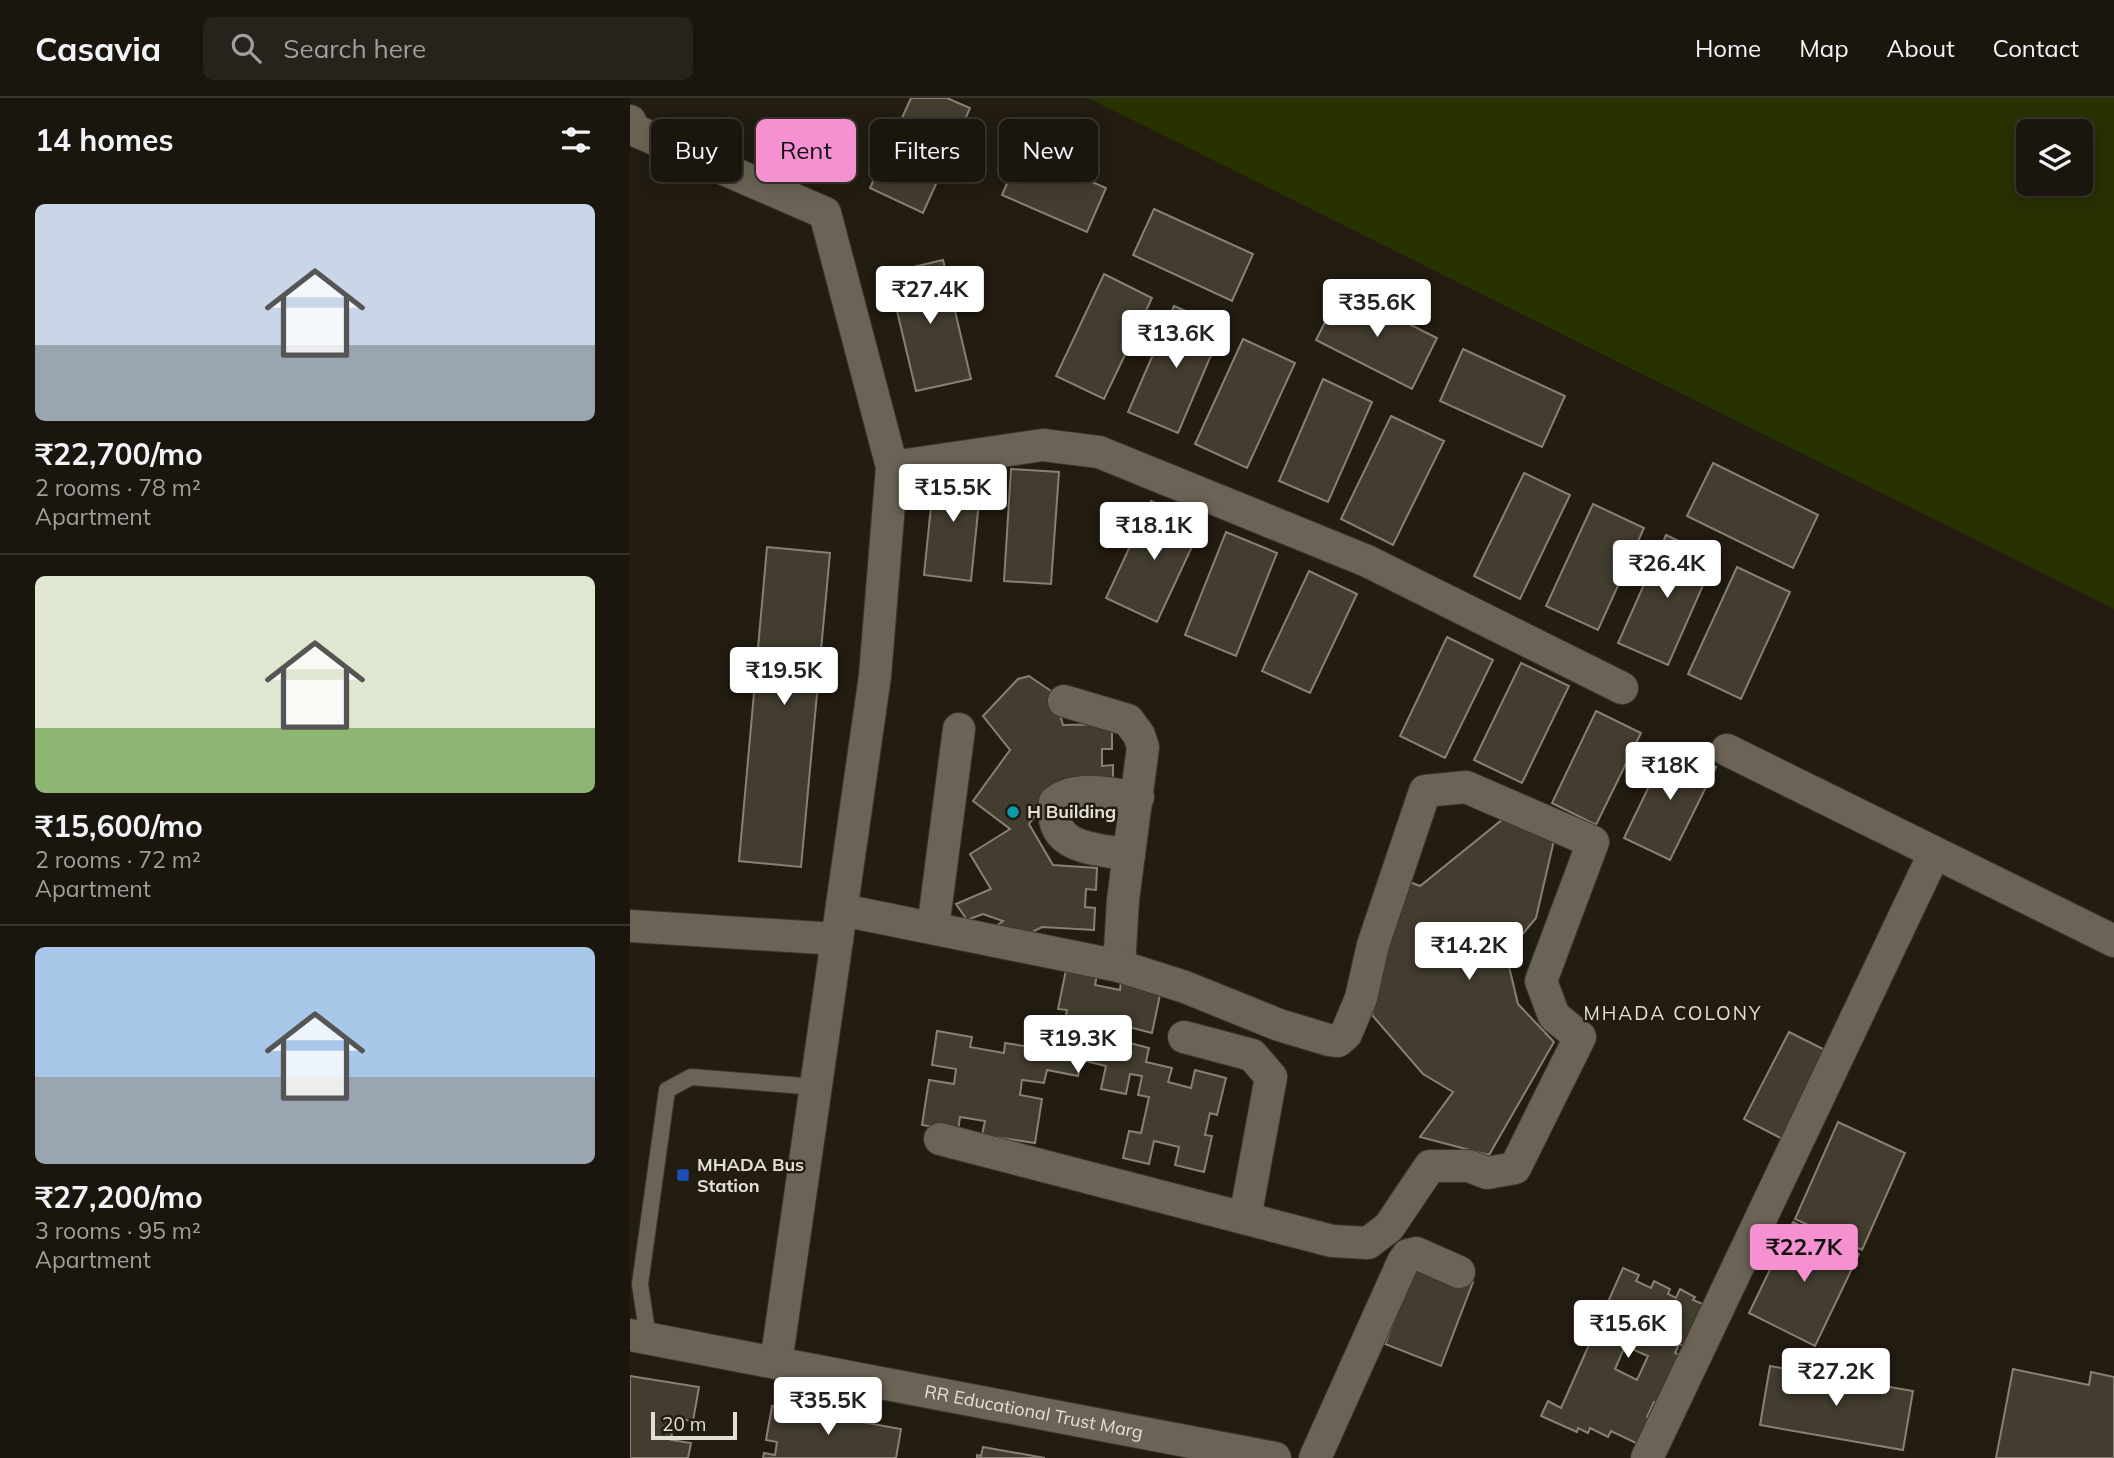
<!DOCTYPE html>
<html lang="en">
<head>
<meta charset="utf-8">
<style>
	:root { --surface:#1a150d; --page:#27221b; --text:#f1f3f6; --muted:#9f9f9d; --line:#38342e; --accent:#f590d1 }
	body { margin:0; font-family:Mulish,sans-serif; background:var(--page); color:var(--text); height:100vh; display:flex; flex-direction:column; font-size:26px; white-space:nowrap }
	* { box-sizing:border-box; margin:0 }
	p { font-size:23px; color:var(--muted) }
	.icon { flex:none; width:38px; height:38px; fill:none; stroke:currentColor; stroke-width:2; stroke-linecap:round; stroke-linejoin:round }
	.map { position:relative; flex:1; overflow:hidden }
	.panel { display:flex; flex-direction:column; background:var(--surface); width:630px }
	.panel>* { flex:none }
	.top-card { position:absolute; left:21px; top:21px; width:665px; height:63px; display:flex; gap:14px }
	.fabs { position:absolute; left:1386px; top:21px; display:grid; gap:14px }
	.fabs a { display:grid; place-items:center; width:77px; height:77px; border-radius:10px; background:var(--surface); box-shadow:0 4px 18px #0003,0 0 0 2px var(--line); font-size:35px }
	.scale { position:absolute; left:21px; bottom:18px; width:86px; box-sizing:border-box; padding-left:7px; border:4px solid #e3dfd7; border-top:0; font-size:19px; line-height:24px; white-space:nowrap; color:#e3dfd7; -webkit-text-stroke:5px #221c11; paint-order:stroke }
	.price { position:absolute; translate:-50% -60px; padding:0 16px; border-radius:7px; background:#fff; color:#222; font-size:23px; line-height:46px; filter:drop-shadow(0 2px 4px #0008) }
	.price::after { content:''; position:absolute; left:50%; top:42px; width:21px; height:16px; margin-left:-10px; background:inherit; clip-path:polygon(0 0,100% 0,50% 100%) }
	.price.active { background:var(--accent); color:#111 }
	ul { padding:0; list-style:none }
	li { display:grid; align-content:center; gap:14px; height:371px; padding:0 35px }
	li+li { border-top:2px solid var(--line) }
	li span { display:grid; place-items:center; height:217px; border-radius:10px; color:#555 }
	li>.icon { margin-inline-start:auto }
	span .icon { width:126px; height:126px; fill:#fffc; stroke-width:1 }
	li b { font-size:30px }
	h2 { display:flex; justify-content:space-between; align-items:center; height:84px; padding:0 35px; font-size:30px }
	.tag { padding:0 24px; border-radius:10px; background:var(--surface); box-shadow:0 4px 18px #0003,0 0 0 2px var(--line); font-size:24px; line-height:63px }
	.tag.active { background:var(--accent); color:#111 }
	header { display:flex; align-items:center; gap:42px; box-sizing:border-box; height:98px; padding:0 35px; background:var(--surface); border-bottom:2px solid var(--line) }
	header strong { font-size:33px }
	nav { display:flex; gap:38px; margin-inline-start:auto; font-size:24px }
	.search { width:490px; height:63px; background:var(--page); display:flex; align-items:center; gap:18px; box-sizing:border-box; padding:0 24px; border-radius:10px; color:var(--muted); font-size:26px }
	main { display:flex; flex:1; min-height:0 }
	.map>svg:first-child { display:block }
	.green { fill:#283100; fill-rule:evenodd }
	.building { fill:#433d30; stroke:#888173; stroke-width:2; fill-rule:evenodd }
	.lines { fill:none; stroke-linecap:round; stroke-linejoin:round }
	.lane-casing { stroke:#3b3730; stroke-width:18 }
	.street-casing { stroke:#3b3730; stroke-width:34 }
	.lane { stroke:#6b6456; stroke-width:16 }
	.street { stroke:#6b6456; stroke-width:32 }
	.culture-dot { fill:#0f9aa8; stroke:#221c11; stroke-width:2.5 }
	.transit-dot { fill:#1a4fb4; stroke:#221c11; stroke-width:2.5 }
	.labels { text-anchor:middle; stroke-width:5; stroke-linejoin:round; paint-order:stroke }
	.poi-label { font-size:18px; font-weight:bold; fill:#e3dfd7; stroke:#221c11; text-anchor:start }
	.street-label { font-size:18px; fill:#e3dfd7; stroke:#221c11 }
	.neighbourhood-label { font-size:19px; letter-spacing:2px; fill:#e3dfd7; stroke:#221c11 }
</style>
</head>
<body>
<header>
<strong>Casavia</strong>
<div class="search"><svg class="icon" aria-label="search" viewBox="0 0 24 24"><circle cx="10" cy="10" r="6"/><path d="M15 15l6 6"/></svg>Search here</div>
<nav><a>Home</a><a>Map</a><a>About</a><a>Contact</a></nav>
</header>
<main>
<section class="panel">
<h2>14 homes<svg class="icon" aria-label="filters" viewBox="0 0 24 24"><path d="M4 7h16M4 17h16"/><circle cx="9" cy="7" r="2"/><circle cx="15" cy="17" r="2"/></svg></h2>
<ul>
<li><span style="background:linear-gradient(#c9d6e8 65%,#9aa5b1 0)"><svg class="icon" aria-label="home" viewBox="0 0 24 24"><path d="M3 11l9-7 9 7M6 9v11h12V9"/></svg></span><div><b>₹22,700/mo</b><p>2 rooms · 78 m²</p><p>Apartment</p></div></li>
<li><span style="background:linear-gradient(#dfe7d0 70%,#8fb573 0)"><svg class="icon" aria-label="home" viewBox="0 0 24 24"><path d="M3 11l9-7 9 7M6 9v11h12V9"/></svg></span><div><b>₹15,600/mo</b><p>2 rooms · 72 m²</p><p>Apartment</p></div></li>
<li><span style="background:linear-gradient(#a9c7e8 60%,#9aa5b1 0)"><svg class="icon" aria-label="home" viewBox="0 0 24 24"><path d="M3 11l9-7 9 7M6 9v11h12V9"/></svg></span><div><b>₹27,200/mo</b><p>3 rooms · 95 m²</p><p>Apartment</p></div></li>
</ul>
</section>
<div class="map">
<svg width="1484" height="1360" viewBox="0 0 1484 1360">
	<rect width="100%" height="100%" fill="#221c11"/>
	<path class="green" d="M458,0H1484V511ZM1398,33H1451V86H1398Z"/>
	<path class="building" d="M281,0H317L340,10L293,115L240,90Z
		M391,53L476,90L457,134L372,97Z
		M524,111L623,156L602,203L503,157Z
		M313,162L341,281L286,293L258,175Z
		M474,176L522,200L474,301L426,278Z
		M711,192L807,240L782,291L686,242Z
		M544,208L593,229L548,335L498,314Z
		M613,241L665,265L617,370L565,346Z
		M833,251L935,298L912,349L810,303Z
		M693,281L742,304L698,404L649,383Z
		M761,318L814,343L763,447L711,421Z
		M1083,365L1188,417L1163,470L1057,418Z
		M305,369L352,374L341,483L294,477Z
		M381,371L429,374L421,486L374,483Z
		M894,375L940,397L890,501L844,478Z
		M521,403L572,427L527,524L476,500Z
		M963,406L1014,430L968,532L916,508Z
		M596,434L647,455L606,558L555,537Z
		M1036,437L1085,460L1038,567L988,545Z
		M137,449L200,455L171,769L109,763Z
		M1107,469L1160,494L1111,601L1058,576Z
		M679,473L727,496L680,595L632,573Z
		M817,539L863,562L815,660L770,638Z
		M891,565L939,588L892,685L844,662Z
		M399,578L424,595L433,627L482,626V651H472V668L483,667V686L428,687L399,726L423,767L467,770L466,792L456,791L455,809L465,810L464,832L412,829L383,844L358,834L373,823L353,816L337,822L326,806L361,791L340,756L380,731L343,703L380,652L353,618L388,581Z
		M966,613L1011,635L966,727L922,705Z
		M1039,647L1086,669L1040,762L994,740Z
		M878,717L925,738L906,820L876,856L888,906L924,944L859,1057L790,1039L823,994L793,976L742,917L775,782L790,788Z
		M436,872L467,878L465,887L490,892L491,883L531,892L522,935L499,929L496,944L519,950L516,964L542,970L538,984L561,990L565,972L596,980L587,1017L580,1015L575,1037L582,1038L574,1074L545,1067L549,1049L524,1043L519,1066L493,1060L499,1033L511,1035L519,999L508,997L512,978L500,976L496,996L471,991L476,968L451,962L448,978L417,972L414,985L392,982L390,997L412,1001L405,1045L352,1037L355,1023L330,1019L328,1033L292,1027L299,982L324,986L326,971L302,967L307,933L342,939L340,949L374,955L375,945L419,952L424,929L433,931L437,912L428,911Z
		M1159,934L1207,958L1162,1046L1114,1021Z
		M1208,1024L1275,1055L1232,1152L1165,1121Z
		M1163,1124L1229,1156L1185,1248L1119,1215Z
		M787,1162L843,1184L811,1268L755,1246Z
		M993,1170L1009,1177L1006,1183L1021,1190L1024,1183L1040,1191L1038,1196L1046,1200L1050,1191L1065,1199L1063,1202L1073,1206L1054,1248L1049,1246L1045,1255L1050,1257L1028,1306L1024,1304L1017,1319L1021,1321L1010,1347L981,1333L978,1339L960,1330L958,1335L948,1330L947,1334L911,1318L918,1303L931,1310ZM995,1248L1018,1258L1007,1282L985,1271Z
		M1140,1268L1283,1293L1273,1352L1130,1327Z
		M1383,1271L1459,1287L1461,1274L1484,1279V1360H1366Z
		M0,1278L69,1289L63,1323L44,1320L41,1342L61,1345L58,1360H0Z
		M142,1308L271,1331L266,1360H133L134,1355L145,1357L147,1344L136,1342Z
		M353,1349L415,1360H347V1357L351,1358Z"/>
	<g class="lines">
		<defs>
			<path id="lane" d="M18,1240L10,1186L37,992L61,979L186,989"/>
			<g id="street">
				<path id="s1" d="M0,23L4,32L195,115L262,369L245,578L146,1265L645,1360"/>
				<path d="M262,369L413,347L469,354L737,463L992,590"/>
				<path d="M434,603L498,622L509,637L513,649L493,802L489,868"/>
				<path d="M1097,652L1484,843"/>
				<path d="M499,757C464,750 418,752 425,704C446,686 482,697 508,699"/>
				<path d="M212,812L489,868L555,889L649,927L699,942L708,943L716,936L731,900L743,847L795,693L836,689L963,744L911,883L924,918L950,939L885,1070L857,1075L839,1068H800L759,1129L738,1145L702,1143L310,1041"/>
				<path d="M0,828L207,841"/>
				<path d="M303,830L329,631"/>
				<path d="M554,939L622,957L641,979L615,1120"/>
				<path d="M0,1237L146,1265"/>
				<path d="M685,1360L773,1164L778,1157L786,1155L829,1174"/>
				<path d="M1017,1360L1304,756"/>
			</g>
		</defs>
		<use href="#lane" class="lane-casing"/>
		<use href="#street" class="street-casing"/>
		<use href="#lane" class="lane"/>
		<use href="#street" class="street"/>
	</g>
	<circle class="culture-dot" cx="383" cy="714" r="7"/>
	<rect class="transit-dot" x="46" y="1070" width="14" height="14" rx="3.5"/>
	<g class="labels">
		<g class="poi-label">
			<text x="397" y="720">H Building</text>
			<text x="67" y="1073">MHADA Bus<tspan x="67" dy="21">Station</tspan></text>
		</g>
		<g class="street-label">
			<text dy="6" stroke="none"><textPath href="#s1" startOffset="1647">RR Educational Trust Marg</textPath></text>
		</g>
		<g class="neighbourhood-label">
			<text x="1043" y="922">MHADA COLONY</text>
		</g>
	</g>
</svg>
<div class="fabs">
<a><svg class="icon" aria-label="layers" viewBox="0 0 24 24"><path d="M12 4l9 5-9 5-9-5zM3 14l9 5 9-5"/></svg></a>
</div>
<div class="scale">20 m</div>
<b class="price" style="left:300px;top:228px">₹27.4K</b>
<b class="price" style="left:747px;top:241px">₹35.6K</b>
<b class="price" style="left:546px;top:272px">₹13.6K</b>
<b class="price" style="left:323px;top:426px">₹15.5K</b>
<b class="price" style="left:524px;top:464px">₹18.1K</b>
<b class="price" style="left:1037px;top:502px">₹26.4K</b>
<b class="price" style="left:154px;top:609px">₹19.5K</b>
<b class="price" style="left:1040px;top:704px">₹18K</b>
<b class="price" style="left:839px;top:884px">₹14.2K</b>
<b class="price" style="left:448px;top:977px">₹19.3K</b>
<b class="price active" style="left:1174px;top:1186px">₹22.7K</b>
<b class="price" style="left:998px;top:1262px">₹15.6K</b>
<b class="price" style="left:1206px;top:1310px">₹27.2K</b>
<b class="price" style="left:198px;top:1339px">₹35.5K</b>
<div class="top-card">
<a class="tag">Buy</a>
<a class="tag active">Rent</a>
<a class="tag">Filters</a>
<a class="tag">New</a>
</div>
</div>
</main>
</body>
</html>
